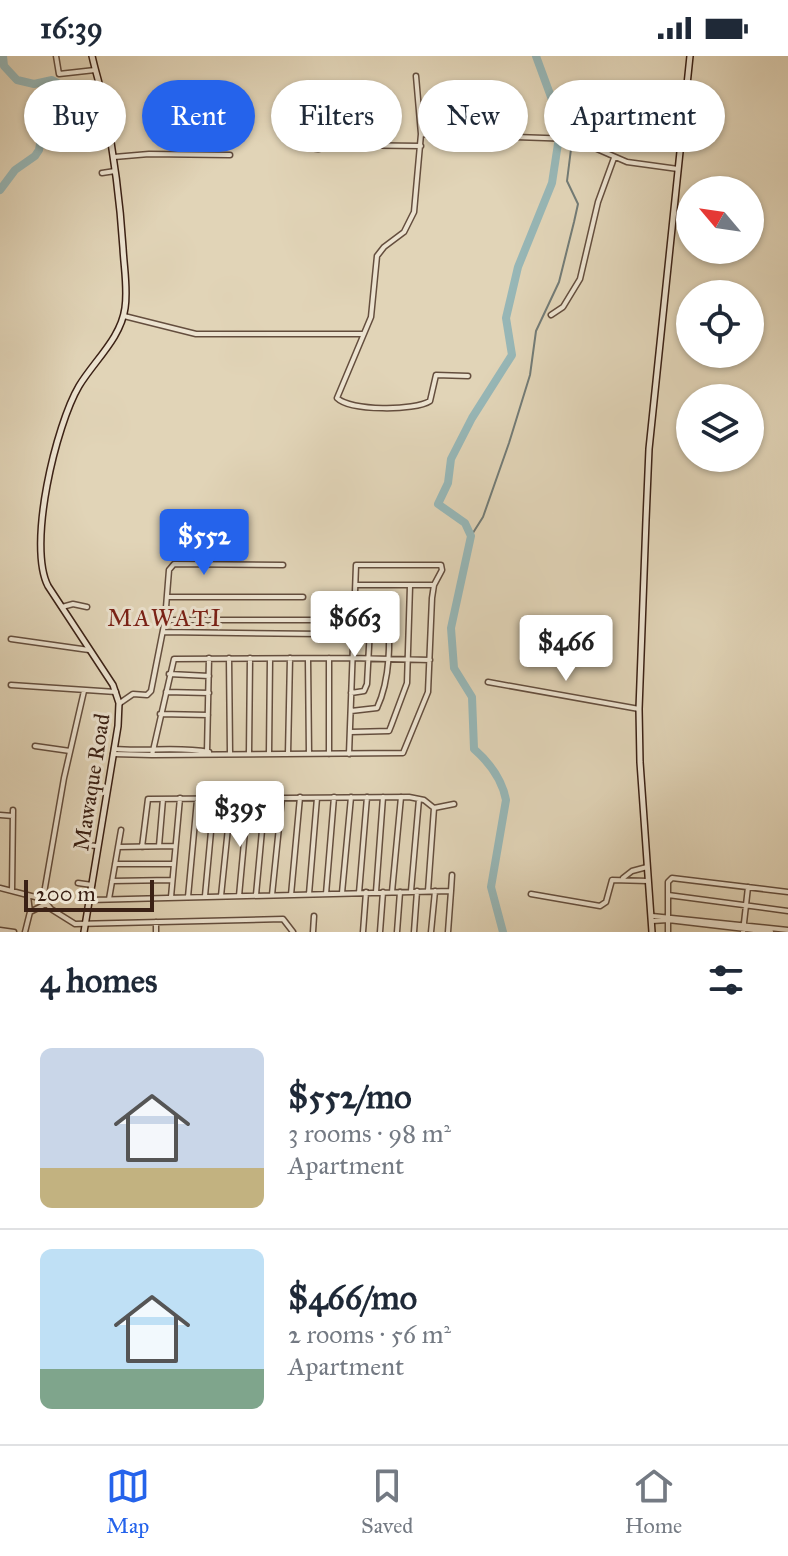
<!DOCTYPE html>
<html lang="en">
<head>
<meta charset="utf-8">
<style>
	:root { --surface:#fff; --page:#f2f2f3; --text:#1f2937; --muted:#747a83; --line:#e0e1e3; --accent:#2563eb }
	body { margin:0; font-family:"IM FELL Great Primer",serif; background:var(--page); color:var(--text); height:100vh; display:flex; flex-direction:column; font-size:30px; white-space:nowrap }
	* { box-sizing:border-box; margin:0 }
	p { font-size:26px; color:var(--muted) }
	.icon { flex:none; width:44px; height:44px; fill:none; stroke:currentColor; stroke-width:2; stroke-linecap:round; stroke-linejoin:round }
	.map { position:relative; height:876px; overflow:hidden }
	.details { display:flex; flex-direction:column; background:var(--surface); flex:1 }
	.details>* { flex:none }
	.guide { position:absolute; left:24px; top:24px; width:740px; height:72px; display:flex; gap:16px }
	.needle { width:52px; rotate:299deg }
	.controls { position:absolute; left:676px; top:120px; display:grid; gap:16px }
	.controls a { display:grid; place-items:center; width:88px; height:88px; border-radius:50%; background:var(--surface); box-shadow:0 2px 6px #0004; font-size:40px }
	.scale { position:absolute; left:24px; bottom:20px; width:130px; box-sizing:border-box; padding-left:8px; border:4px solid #3b2115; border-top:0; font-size:22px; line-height:28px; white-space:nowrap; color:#3b2115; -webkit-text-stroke:6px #ece3d0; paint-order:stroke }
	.price { position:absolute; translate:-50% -68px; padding:0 18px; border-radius:8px; background:#fff; color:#222; font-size:26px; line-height:52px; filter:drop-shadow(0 2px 4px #0008) }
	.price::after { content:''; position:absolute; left:50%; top:48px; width:24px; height:18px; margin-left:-12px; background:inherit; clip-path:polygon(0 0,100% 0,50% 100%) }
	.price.on { background:var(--accent); color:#fff }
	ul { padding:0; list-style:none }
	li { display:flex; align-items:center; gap:24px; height:200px; padding:0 40px }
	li+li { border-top:2px solid var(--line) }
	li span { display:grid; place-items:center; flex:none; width:224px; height:160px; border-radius:12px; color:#555 }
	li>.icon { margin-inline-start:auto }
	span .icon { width:96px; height:96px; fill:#fffc; stroke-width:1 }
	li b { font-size:34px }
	h2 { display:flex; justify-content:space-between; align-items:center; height:96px; padding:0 40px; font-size:34px }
	.pill { padding:0 28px; border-radius:36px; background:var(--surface); box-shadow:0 2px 6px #0004; font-size:28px; line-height:72px }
	.pill.on { background:var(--accent); color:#fff }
	.status { display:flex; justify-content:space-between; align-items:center; height:56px; padding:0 40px; background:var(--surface); direction:ltr }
	.status svg { height:22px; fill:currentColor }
	.tabs { display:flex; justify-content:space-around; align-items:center; height:112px; border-top:2px solid var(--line); background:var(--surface); font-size:22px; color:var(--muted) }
	.tabs a { display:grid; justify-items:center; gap:4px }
	.tabs .on { color:var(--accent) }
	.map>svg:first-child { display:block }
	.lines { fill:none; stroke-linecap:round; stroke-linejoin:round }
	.stream { stroke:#727b76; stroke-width:2 }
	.river { stroke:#97b7b7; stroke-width:8 }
	.street-casing { stroke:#644e3e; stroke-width:7 }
	.secondary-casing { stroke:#3b2115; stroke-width:8 }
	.street { stroke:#ece3d0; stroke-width:4 }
	.secondary { stroke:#ece3d0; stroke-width:5 }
	.labels { text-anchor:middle; stroke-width:6; stroke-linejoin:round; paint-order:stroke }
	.street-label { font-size:22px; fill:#3b2115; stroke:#ece3d0 }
	.neighbourhood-label { font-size:24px; letter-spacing:2px; fill:#7a1f14; stroke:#ece3d0 }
</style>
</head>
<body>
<div class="status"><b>16:39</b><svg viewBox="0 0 49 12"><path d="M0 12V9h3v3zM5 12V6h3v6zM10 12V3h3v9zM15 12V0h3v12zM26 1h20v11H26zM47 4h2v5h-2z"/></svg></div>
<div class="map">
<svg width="788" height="876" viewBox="0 0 788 876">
	<rect width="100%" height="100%" fill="#e1d4b7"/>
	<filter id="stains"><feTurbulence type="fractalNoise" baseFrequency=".0025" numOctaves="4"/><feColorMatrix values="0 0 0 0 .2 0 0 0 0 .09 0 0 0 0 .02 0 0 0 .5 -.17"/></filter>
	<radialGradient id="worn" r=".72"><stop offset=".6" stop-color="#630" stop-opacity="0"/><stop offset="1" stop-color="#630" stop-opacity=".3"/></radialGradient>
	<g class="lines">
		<path class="stream" d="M471,480L483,461L509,387L530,319L536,275L559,226L574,166L578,148L567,125L572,85L561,68"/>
		<path class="river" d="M0,134L15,114L35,100L39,94L43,70L49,65L67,67L76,64L80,55L81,39L52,24L34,28L17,24L4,10L3,0
			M503,876L491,831L506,744C502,723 490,707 474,693L472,641L454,612L451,572L471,480L465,467L438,448L448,427L451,403L472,362L512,299L506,262L518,211L552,127L561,68L536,0"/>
		<defs>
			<path id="street" d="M56,0L59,18L95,14
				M416,20L421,78
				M622,55L681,73
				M444,77L460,65L461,51
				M301,91L318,93L340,89L421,90
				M114,101L149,98L230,99
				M102,117L115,115
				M551,259L563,251L580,223L598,146L614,102
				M124,260L196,278H362
				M468,320L436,319L430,345C415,355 350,355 337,342L371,261L377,200L384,191L404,176L414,156L421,78L574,83L627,106L678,113
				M356,529H433
				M167,541H303
				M62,551L73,548L87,551
				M165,564L169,514L174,508L283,509
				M163,576L322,578
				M11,583L89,594
				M229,602L230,697
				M308,603L309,698
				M169,618L209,620
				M488,626L639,653
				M11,629L116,636
				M166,636L209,637
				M351,637L364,635L367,628L370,572L353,570
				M120,647L133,638L147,639L151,635L165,564H337
				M351,655L377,652C391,622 390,584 388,551L381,548H354
				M160,658L208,659
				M351,676L389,675L391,670L407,627L410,530
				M35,690L70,695
				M114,693C146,696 177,690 209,696
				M207,696L209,602
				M249,697L250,602
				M269,697L270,603
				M113,698L152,699L403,697L428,636L432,542L434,529L442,514L441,509H356L349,698
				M288,698L290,602
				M329,698V602
				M152,699L174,603L351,602L430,604
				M434,752L454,748
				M0,759L13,760
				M75,788L97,790
				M159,790L163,743
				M118,791L175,790
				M142,791L148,743L409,741L424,744L434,752L428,835
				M115,808H173
				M623,822L632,815L647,811
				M112,825L172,824
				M78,827L92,829
				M0,832L43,843L51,853L75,868L283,863L293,876
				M12,835L13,754
				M411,835L419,743
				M376,836L383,741
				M392,836L401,741
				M342,837L351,741
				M359,837L367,741
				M309,838L317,742
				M326,838L334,741
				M531,838L600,850L606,846L612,824L648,825
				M256,839L265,742
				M272,839L282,742
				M291,839L300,741
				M668,839V826L672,822L788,836
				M28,840L30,856
				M205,840L214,743
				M221,840L231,743
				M239,840L248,743
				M171,841L180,742
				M188,841L197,744
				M43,843L64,722L84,635
				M109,843L121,774
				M89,844L451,835L452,819
				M652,860L788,874
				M652,865L668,864L771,876
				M156,866V876
				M0,874L14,876
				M25,876L30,856L46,848
				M313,876L314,860
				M363,876L366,836
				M380,876L383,836
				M397,876L400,836
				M414,876L417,835
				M431,876L435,835
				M448,876L451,835
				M668,876V839L788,855
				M743,876L748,831"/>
			<path id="secondary" d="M84,876L118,670L119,647L113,629L48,530C27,489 56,369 79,330C94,305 121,282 125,252C128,233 124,212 123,192C120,145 114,99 105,53C102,35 96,18 92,0
				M652,876L640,706L639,653L646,464L649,393L690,0"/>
		</defs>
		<use href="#street" class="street-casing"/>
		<use href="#secondary" class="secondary-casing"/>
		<use href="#street" class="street"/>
		<use href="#secondary" class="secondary"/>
	</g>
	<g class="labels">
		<g class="street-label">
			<text transform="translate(91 726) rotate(-81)" y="8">Mawaque Road</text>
		</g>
		<g class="neighbourhood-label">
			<text x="165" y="570">MAWATI</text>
		</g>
	</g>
	<rect width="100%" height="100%" filter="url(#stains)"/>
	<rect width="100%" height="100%" fill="url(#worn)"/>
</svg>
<div class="controls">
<a><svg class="needle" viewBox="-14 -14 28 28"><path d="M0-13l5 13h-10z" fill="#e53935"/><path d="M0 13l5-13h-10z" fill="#747a83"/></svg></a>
<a><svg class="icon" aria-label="locate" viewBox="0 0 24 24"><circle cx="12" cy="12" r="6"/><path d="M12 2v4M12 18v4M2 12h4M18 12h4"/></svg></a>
<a><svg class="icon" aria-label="layers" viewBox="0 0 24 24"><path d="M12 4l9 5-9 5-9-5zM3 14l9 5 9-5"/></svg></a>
</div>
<div class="scale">200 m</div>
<b class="price on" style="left:204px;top:521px">$552</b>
<b class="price" style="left:355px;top:603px">$663</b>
<b class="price" style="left:566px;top:627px">$466</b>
<b class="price" style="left:240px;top:793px">$395</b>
<div class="guide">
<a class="pill">Buy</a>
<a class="pill on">Rent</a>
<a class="pill">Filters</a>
<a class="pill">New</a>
<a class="pill">Apartment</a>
</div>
</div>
<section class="details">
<h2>4 homes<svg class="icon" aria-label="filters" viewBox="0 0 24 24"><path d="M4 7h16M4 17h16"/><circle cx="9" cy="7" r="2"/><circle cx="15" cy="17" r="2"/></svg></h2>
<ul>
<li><span style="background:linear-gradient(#c9d6e8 75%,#c2b280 0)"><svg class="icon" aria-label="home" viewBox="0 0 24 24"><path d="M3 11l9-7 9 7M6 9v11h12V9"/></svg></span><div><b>$552/mo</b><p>3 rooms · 98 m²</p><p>Apartment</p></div></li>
<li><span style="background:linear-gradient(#bfe0f5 75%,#7fa58c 0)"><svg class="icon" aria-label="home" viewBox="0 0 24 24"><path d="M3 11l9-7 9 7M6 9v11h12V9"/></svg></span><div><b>$466/mo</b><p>2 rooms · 56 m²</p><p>Apartment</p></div></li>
</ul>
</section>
<nav class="tabs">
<a class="on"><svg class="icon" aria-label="map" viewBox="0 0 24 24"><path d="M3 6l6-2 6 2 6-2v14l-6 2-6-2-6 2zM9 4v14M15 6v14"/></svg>Map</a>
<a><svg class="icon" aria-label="saved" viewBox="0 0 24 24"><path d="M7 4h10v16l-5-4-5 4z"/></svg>Saved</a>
<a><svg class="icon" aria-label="home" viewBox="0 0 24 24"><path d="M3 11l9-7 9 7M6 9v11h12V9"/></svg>Home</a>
</nav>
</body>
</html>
